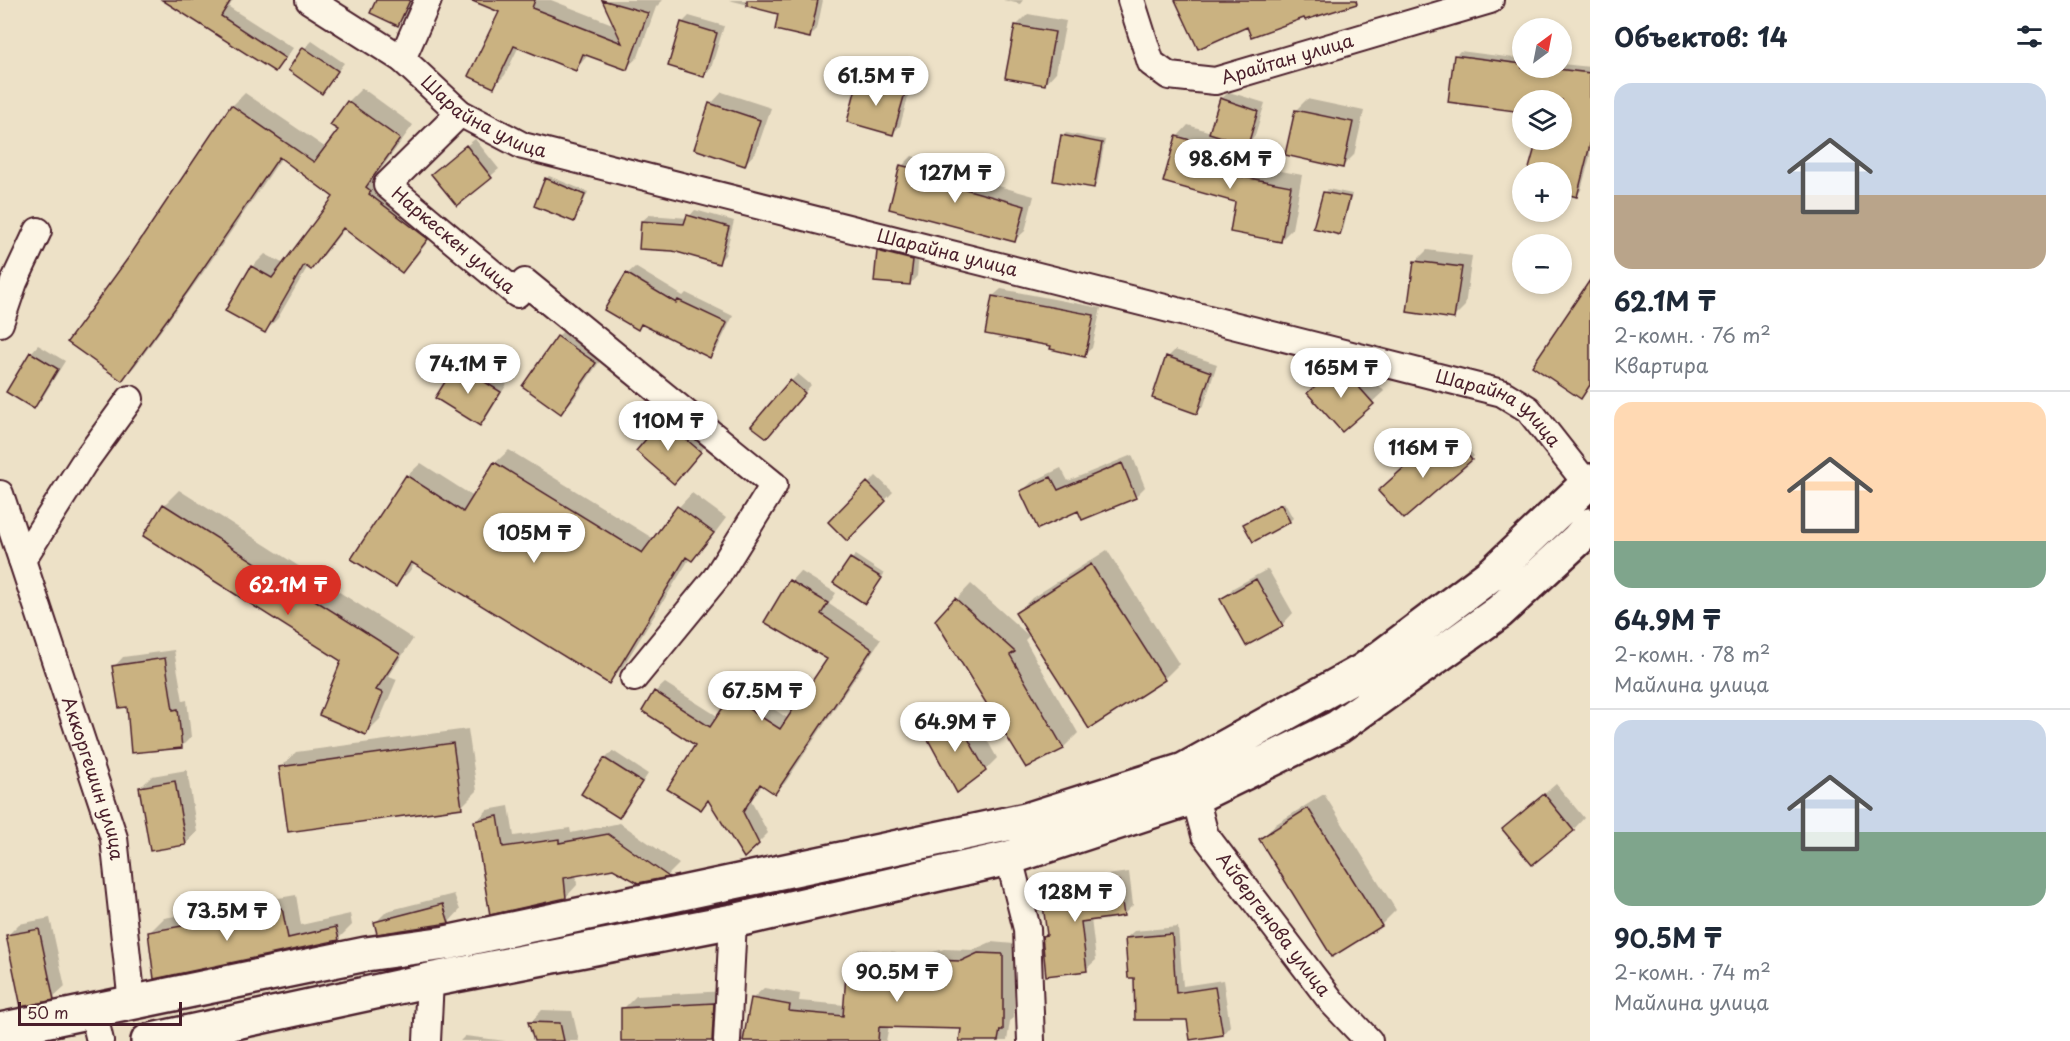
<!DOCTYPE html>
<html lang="ru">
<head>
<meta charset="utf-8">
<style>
	:root { --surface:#fff; --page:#f6f6f7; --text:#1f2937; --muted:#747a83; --line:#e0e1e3; --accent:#d93025 }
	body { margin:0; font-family:"Playpen Sans",sans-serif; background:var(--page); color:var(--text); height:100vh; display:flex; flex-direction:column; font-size:22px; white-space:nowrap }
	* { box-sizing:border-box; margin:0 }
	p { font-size:20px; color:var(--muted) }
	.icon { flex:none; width:33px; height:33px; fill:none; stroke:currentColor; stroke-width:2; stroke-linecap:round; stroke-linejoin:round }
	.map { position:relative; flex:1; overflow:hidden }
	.panel { display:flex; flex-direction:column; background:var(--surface); width:480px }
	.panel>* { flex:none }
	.needle { width:39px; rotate:32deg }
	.buttons { position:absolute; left:1512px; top:18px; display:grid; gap:12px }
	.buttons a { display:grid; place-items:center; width:60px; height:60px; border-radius:50%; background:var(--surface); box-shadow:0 3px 9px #0003; font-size:30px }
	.scale { position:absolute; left:18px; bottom:15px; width:164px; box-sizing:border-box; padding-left:6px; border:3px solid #4a1f2b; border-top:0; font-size:16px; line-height:21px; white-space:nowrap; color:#4a1f2b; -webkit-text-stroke:4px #fcf5e5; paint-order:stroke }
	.price { position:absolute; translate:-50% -51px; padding:0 14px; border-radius:21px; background:#fff; color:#222; font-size:20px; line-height:39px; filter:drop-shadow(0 2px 3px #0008) }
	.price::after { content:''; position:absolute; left:50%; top:36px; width:18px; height:14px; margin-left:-9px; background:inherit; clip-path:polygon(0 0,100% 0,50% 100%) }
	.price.selected { background:var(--accent); color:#fff }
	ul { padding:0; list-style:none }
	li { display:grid; align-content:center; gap:12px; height:318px; padding:0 24px }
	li+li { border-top:2px solid var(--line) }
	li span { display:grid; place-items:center; height:186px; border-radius:18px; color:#555 }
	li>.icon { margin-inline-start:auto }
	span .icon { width:108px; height:108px; fill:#fffc; stroke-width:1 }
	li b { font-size:26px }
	h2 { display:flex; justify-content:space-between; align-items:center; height:72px; padding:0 24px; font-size:26px }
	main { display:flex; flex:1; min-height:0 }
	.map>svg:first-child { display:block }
	.shadow { fill:#0003 }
	.building { fill:#cab281; stroke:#4a1f2b; stroke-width:1.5 }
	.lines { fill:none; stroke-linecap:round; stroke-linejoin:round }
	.street-casing { stroke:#4a1f2b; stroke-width:30 }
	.highway-casing { stroke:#4a1f2b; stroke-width:38 }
	.street { stroke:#fcf5e5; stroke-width:26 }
	.highway { stroke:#fcf5e5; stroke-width:33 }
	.labels { text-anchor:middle; stroke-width:5; stroke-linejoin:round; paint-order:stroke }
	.street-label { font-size:18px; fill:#4a1f2b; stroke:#fcf5e5 }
</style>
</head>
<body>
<main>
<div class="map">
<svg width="1590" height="1041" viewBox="0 0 1590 1041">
	<rect width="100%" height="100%" fill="#ede1c7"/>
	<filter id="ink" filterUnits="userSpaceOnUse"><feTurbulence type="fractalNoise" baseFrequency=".0167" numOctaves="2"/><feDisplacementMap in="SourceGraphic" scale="12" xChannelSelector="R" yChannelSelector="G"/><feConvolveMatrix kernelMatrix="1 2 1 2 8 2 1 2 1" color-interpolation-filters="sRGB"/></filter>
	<g filter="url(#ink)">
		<path class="shadow" d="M174,0H233L229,7L293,48L284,61L275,70Z
			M377,0H413L405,17L398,24Z
			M474,0H551L615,25L604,0H663L656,7L638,57L626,68L589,54L576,69L519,46L505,75L493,87L501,12Z
			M729,0H823L817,29L809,37L780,13Z
			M1003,0H1023L1020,4Z
			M1028,14L1066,21L1056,72L1045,84L1017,25Z
			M689,16L724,26L711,68L704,75L682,23Z
			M312,41L344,63L322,92L305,48Z
			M1460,51L1522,59V68H1562V64L1590,67V157L1581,190L1576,196L1562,192V172H1530L1538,140H1562V100H1522V111L1449,101L1455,56Z
			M867,73L911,86L900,126L893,133L860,81Z
			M362,88L413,125L378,173L440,225L416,257L402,271L345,228L324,255L311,268L308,266L278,318L265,331L252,267L265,254L284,264L335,197L282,157L200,277L135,366L122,380L132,255L232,106L245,93L326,148L340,130L332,124L348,102Z
			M722,92L771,108L756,152L745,164L711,104Z
			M1229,92L1265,103L1255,135L1248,143L1229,137L1223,160L1302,175L1292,229L1281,240L1237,201L1177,137L1188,125L1211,132L1221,99Z
			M1307,99L1364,111L1354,155L1343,166L1296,110Z
			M1066,133L1105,140L1097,184L1094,187L1063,136Z
			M475,139L499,169L457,204L441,166Z
			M912,156L976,173L974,179L1034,196L1025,231L1015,240L902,166Z
			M549,176L588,192L577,217L574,221L546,179Z
			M1328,189L1352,194L1343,230L1340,234L1324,193Z
			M695,210L734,221L725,255L718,262L642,221L649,215L688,218Z
			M886,244L919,253L917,276L910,284L879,252Z
			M1427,250L1472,256L1465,306L1454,317L1416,261Z
			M635,267L683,296L686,293L733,316L717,349L710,356L642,323L637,328L627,274Z
			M1001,289L1101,308L1092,348L1084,355L993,296Z
			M570,325L607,351L573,400L561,412L524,386L558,336Z
			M38,345L65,361L41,400L34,407L31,353Z
			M1175,350L1217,364L1204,405L1196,412L1168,357Z
			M1349,356L1354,357L1384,391L1342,430L1320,382Z
			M465,358L507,384L487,417L479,424L457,365Z
			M798,374L811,385L774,429L791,381Z
			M671,413L707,444L681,475L664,420Z
			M1463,443L1474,456L1471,459L1380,491L1414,460Z
			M509,450L654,539L679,507L692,493L726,518L705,546L692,559L690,558L622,668L608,682L415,563L409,572L395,585L407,476L421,463L474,497L495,463Z
			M1132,455L1145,487L1136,496L1083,518L1079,509L1022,491L1032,482L1061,468L1068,481Z
			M876,476L893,492L847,539L830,522Z
			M179,490L413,639L389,676L397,679L380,719L366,733L343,661L164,505Z
			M1284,502L1293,518L1290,521L1245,524Z
			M1107,550L1179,664L1164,679L1089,727L1017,613L1032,598Z
			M855,555L884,574L868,598L835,583Z
			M1268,569L1293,613L1282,625L1222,600L1233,588Z
			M800,571L836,593L829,604L881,639L785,783L775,792L763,784L751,801L768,833L758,843L710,800L701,808L697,744L655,692L665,683L719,717L731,698L741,688L789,719L829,659L766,621L791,581Z
			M971,584L1029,636L1025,640L1078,733L1063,748L937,620Z
			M174,650L183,701L187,700L191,737L181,747L128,705L114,667L123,657Z
			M967,704L997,758L985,770L926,732L937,721Z
			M468,729L477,791L461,807L281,767L296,752Z
			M613,751L648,774L626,808L619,816L583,793L605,759Z
			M187,770L197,832L186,844L141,787L152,776Z
			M1556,784L1584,818L1573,830L1504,829Z
			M1324,794L1396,910L1381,925L1261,839L1276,824Z
			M509,806L514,836L570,828L571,833L620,823L679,864L668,875L638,882L613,867L576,874L577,885L566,897L491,913L476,822L487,810Z
			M1129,872L1133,905L1123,915L1091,919L1096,960L1086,969L1044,936L1048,932L1043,892L1053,882Z
			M454,894L460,910L449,922L378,932L375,923L387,911Z
			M296,895L301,925L350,914L352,925L338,939L155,977L150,932L164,918Z
			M50,918L65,987L53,998L7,936L19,924Z
			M1178,927L1183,986L1223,980L1230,1026L1223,1034L1188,1019L1136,976L1126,938L1134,931Z
			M991,942L1014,944V1018L1010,1021L1007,1041H960L962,1028L889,1026L886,1041H745L752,999L764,988L800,994L799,1001L845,1005L848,960L859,949L896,952L895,962L944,949L973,950Z
			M726,991L728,1041H623V1009L636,996Z
			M542,1010L572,1011L579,1041H536L530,1023Z
			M465,1036L506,1041H460Z"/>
		<path class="building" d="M162,0H231L221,16L285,58L275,72Z
			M376,0H410L398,26L370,13Z
			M470,0H535L532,8L622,43L602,0L648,13L627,70L583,54L576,71L514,46L494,88L468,76L499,12Z
			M747,0H818L810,38L775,30L778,14L747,6Z
			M1175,0H1356L1357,4L1305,20L1304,18L1251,37L1247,27L1198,49Z
			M681,22L717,33L704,77L668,66Z
			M1015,25L1055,32L1045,85L1005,78Z
			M303,47L338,71L322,94L288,70Z
			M1454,55L1522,64V68H1549L1590,73V145L1577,197L1562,193V172H1528L1537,140H1562V100H1522V112L1448,102Z
			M858,80L905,93L893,135L847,122Z
			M1220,98L1258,111L1248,145L1209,133Z
			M347,101L400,139L366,187L371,191L369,194L428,239L402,273L343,228L311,270L304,265L265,333L225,311L251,266L272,278L333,197L279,157L187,292L122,381L67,342L131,254L231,105L314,162L338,130L330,125Z
			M709,103L760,120L745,166L694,149Z
			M1295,110L1353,122L1343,168L1285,155Z
			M1061,135L1102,143L1094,188L1053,181Z
			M1176,136L1219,148L1212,171L1291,186L1281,242L1230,232L1235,202L1163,182Z
			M466,145L492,178L457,206L431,174Z
			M900,165L967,183L965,189L1025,206L1015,242L889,209Z
			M545,178L585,195L574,222L534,206Z
			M1323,192L1350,197L1340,235L1313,228Z
			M687,215L729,227L719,264L673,251L639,249L641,221L684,224Z
			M877,251L913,260L910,285L874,282Z
			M1414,261L1462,267L1454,319L1407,312Z
			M626,273L676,303L678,300L727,323L710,358L641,324L638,330L604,310Z
			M1590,280V385L1581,399L1532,366Z
			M992,296L1094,315L1085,357L1050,349L1051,346L985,334Z
			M557,336L596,363L561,414L522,386Z
			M30,352L58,369L34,409L6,392Z
			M1166,356L1211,372L1197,414L1152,398Z
			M456,364L501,392L480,426L435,398Z
			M1337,367L1342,368L1374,404L1342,432L1307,393Z
			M790,380L805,393L767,438L751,426Z
			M663,419L701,452L674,484L636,451Z
			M1459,445L1472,460L1404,519L1378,491L1409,463Z
			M494,462L642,553L677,506L714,533L692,561L686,557L609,684L411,562L396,587L351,559L406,475L463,512Z
			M1122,463L1136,498L1082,520L1078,511L1038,529L1020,491L1051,477L1058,490Z
			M867,482L886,501L847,541L828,522Z
			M163,504L400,654L376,690L383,693L366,735L319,715L341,661L143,536Z
			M1281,504L1290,522L1253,542L1243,524Z
			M850,558L882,578L865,604L833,583Z
			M1091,564L1165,680L1089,729L1015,613Z
			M1256,579L1283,626L1246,646L1220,599Z
			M789,580L828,603L821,614L872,649L775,794L760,784L743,812L759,844L744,858L708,800L701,810L667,789L695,745L642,711L654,691L710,727L730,697L780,729L827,659L764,622Z
			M955,598L1015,652L1010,655L1064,749L1026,768L935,620Z
			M165,658L173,710L178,709L182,748L131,753L127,707L119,708L112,666Z
			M955,715L986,771L957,793L924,732Z
			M453,743L462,808L288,832L279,767Z
			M604,758L642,782L619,818L581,794Z
			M175,781L186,845L150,851L139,787Z
			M1544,794L1574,831L1532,865L1502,829Z
			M1308,808L1382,926L1332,957L1259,839Z
			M498,816L503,847L559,839V843L608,834L669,877L638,883L613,869L564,878L566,898L490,915L474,821Z
			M1119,881L1124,916L1081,922L1087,971L1046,976L1042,936L1047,935L1041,891Z
			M443,904L449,923L377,934L374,922Z
			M282,908L288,938L336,927L339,940L154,979L148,932Z
			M39,929L54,1000L21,1007L6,935Z
			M1172,934L1176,993L1215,987L1223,1035L1190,1040L1187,1020H1135L1134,978H1128L1125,938Z
			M978,953L1003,954V1030H1000L998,1041H959L961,1029L879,1027L878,1041H743L751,998L790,1005L789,1011L843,1016L847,960L885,963L884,972L932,960L961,961Z
			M714,1003L712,1041H621V1008Z
			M528,1022L560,1023L564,1041H534Z"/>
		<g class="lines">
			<defs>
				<g id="street">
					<path id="s1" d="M309,0L402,59L460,113L523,146L1502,393L1528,409L1587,484"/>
					<path id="s2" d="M1131,0L1151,63L1169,76L1215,81L1490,0"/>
					<path d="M402,59L428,0"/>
					<path id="s3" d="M460,113L387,185L517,294L525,282L774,485L716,578L634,678"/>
					<path d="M0,323L14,282L38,231"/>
					<path d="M0,494L22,560L83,464L130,399"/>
					<path id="s4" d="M22,560L114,838L132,1003"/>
					<path id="s5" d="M1195,797L1205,835L1332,1002L1369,1041"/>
					<path d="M1009,858L1027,929L1031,1041"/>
					<path d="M93,1011L100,1041"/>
					<path d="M427,1041L430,980"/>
					<path d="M727,1041L733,921"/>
				</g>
				<path id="highway" d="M0,1030L366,954L446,943L1026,820L1184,770L1364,670L1493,573L1590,481
					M148,1041L430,980L733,921L1009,858L1195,797L1338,727L1499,612L1578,539L1590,525"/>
			</defs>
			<use href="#street" class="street-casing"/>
			<use href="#highway" class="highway-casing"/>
			<use href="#street" class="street"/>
			<use href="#highway" class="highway"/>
		</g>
	</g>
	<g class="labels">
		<g class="street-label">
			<text dy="6" stroke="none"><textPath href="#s2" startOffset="210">Арайтан улица</textPath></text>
			<text dy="6" stroke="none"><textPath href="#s1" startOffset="212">Шарайна улица</textPath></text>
			<text dy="6" stroke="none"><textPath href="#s3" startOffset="189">Наркескен улица</textPath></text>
			<text dy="6" stroke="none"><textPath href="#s1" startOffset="698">Шарайна улица</textPath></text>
			<text dy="6" stroke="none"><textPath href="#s1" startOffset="1274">Шарайна улица</textPath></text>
			<text dy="6" stroke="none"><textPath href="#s4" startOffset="230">Аккоргешин улица</textPath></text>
			<text dy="6" stroke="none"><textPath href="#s5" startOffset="152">Айбергенова улица</textPath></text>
		</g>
	</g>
</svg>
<div class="buttons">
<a><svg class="needle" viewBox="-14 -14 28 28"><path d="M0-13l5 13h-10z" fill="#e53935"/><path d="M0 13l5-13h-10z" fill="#747a83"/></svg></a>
<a><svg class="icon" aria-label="layers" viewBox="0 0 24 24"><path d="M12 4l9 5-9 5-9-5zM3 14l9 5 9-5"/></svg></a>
<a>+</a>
<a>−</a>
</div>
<div class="scale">50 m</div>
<b class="price" style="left:876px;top:107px">61.5M ₸</b>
<b class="price" style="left:1230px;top:190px">98.6M ₸</b>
<b class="price" style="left:955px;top:204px">127M ₸</b>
<b class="price" style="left:468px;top:395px">74.1M ₸</b>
<b class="price" style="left:1341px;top:399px">165M ₸</b>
<b class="price" style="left:668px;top:452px">110M ₸</b>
<b class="price" style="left:1423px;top:479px">116M ₸</b>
<b class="price" style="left:534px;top:564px">105M ₸</b>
<b class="price selected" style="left:288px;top:616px">62.1M ₸</b>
<b class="price" style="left:762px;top:722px">67.5M ₸</b>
<b class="price" style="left:955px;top:753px">64.9M ₸</b>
<b class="price" style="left:1075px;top:923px">128M ₸</b>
<b class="price" style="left:227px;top:942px">73.5M ₸</b>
<b class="price" style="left:897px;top:1003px">90.5M ₸</b>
</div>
<section class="panel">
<h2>Объектов: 14<svg class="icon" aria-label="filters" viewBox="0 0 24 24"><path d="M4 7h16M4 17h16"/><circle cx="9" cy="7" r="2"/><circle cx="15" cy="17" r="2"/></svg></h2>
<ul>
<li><span style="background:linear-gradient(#c9d6e8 60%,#b9a48a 0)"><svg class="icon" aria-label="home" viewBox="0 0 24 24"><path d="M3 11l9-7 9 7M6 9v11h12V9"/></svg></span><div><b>62.1M ₸</b><p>2-комн. · 76 m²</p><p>Квартира</p></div></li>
<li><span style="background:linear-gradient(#ffd9b3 75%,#7fa58c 0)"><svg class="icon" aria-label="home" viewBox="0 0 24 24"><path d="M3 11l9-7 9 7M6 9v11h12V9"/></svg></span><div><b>64.9M ₸</b><p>2-комн. · 78 m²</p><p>Майлина улица</p></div></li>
<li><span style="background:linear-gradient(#c9d6e8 60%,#7fa58c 0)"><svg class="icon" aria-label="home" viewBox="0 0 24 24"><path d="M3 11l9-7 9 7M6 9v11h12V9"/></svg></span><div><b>90.5M ₸</b><p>2-комн. · 74 m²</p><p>Майлина улица</p></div></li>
</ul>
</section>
</main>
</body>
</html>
